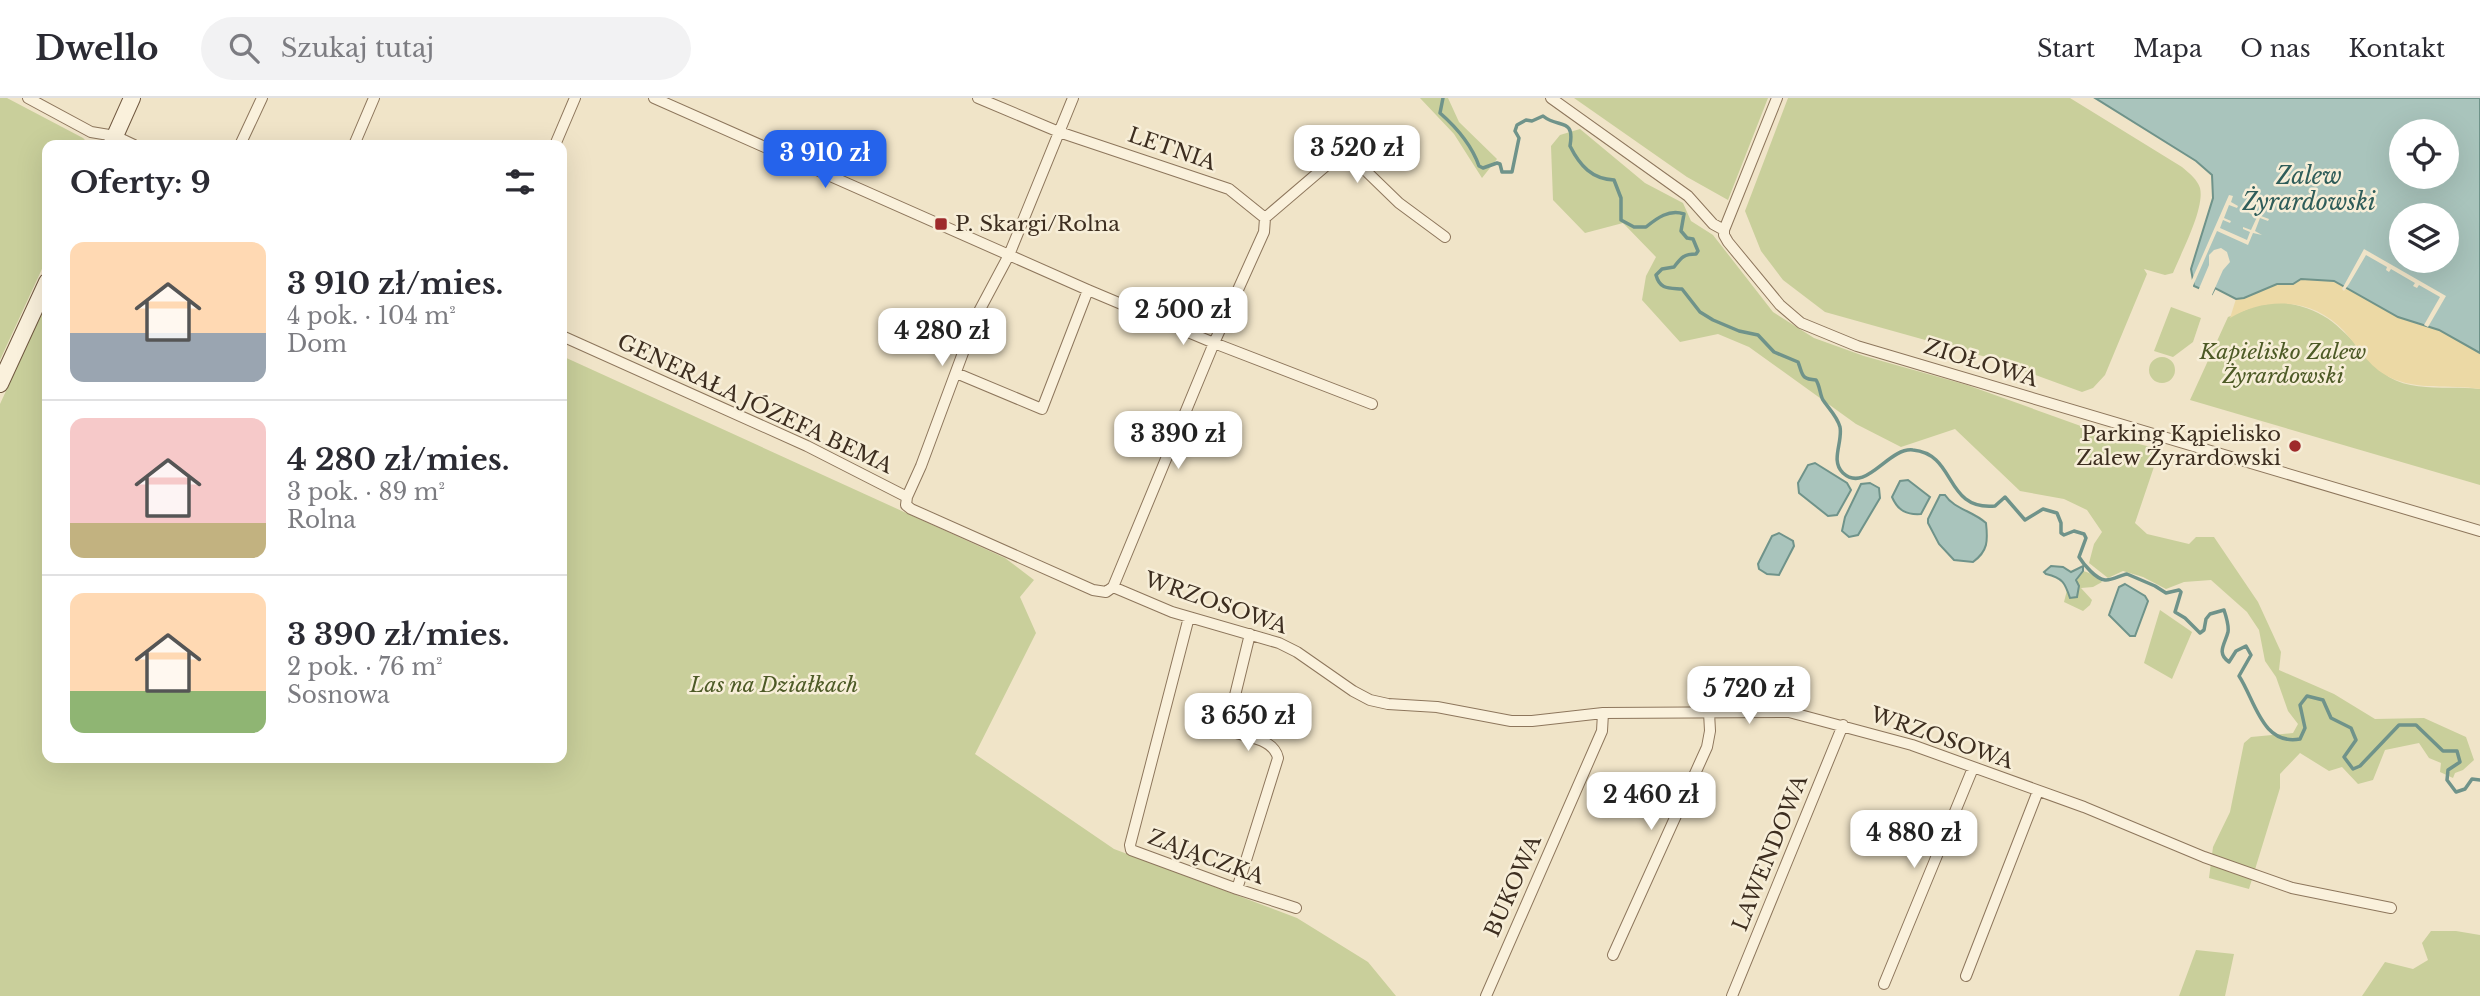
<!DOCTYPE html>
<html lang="pl">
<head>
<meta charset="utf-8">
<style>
	:root { --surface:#fff; --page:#f2f2f3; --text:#2b2b33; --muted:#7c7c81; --line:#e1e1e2; --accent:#2563eb }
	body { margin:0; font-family:"Libre Baskerville",serif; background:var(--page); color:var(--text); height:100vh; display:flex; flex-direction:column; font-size:26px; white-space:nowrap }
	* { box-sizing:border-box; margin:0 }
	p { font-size:23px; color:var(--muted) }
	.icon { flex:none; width:38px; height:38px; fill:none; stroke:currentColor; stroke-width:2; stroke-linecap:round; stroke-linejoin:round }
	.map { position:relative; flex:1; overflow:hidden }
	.panel { position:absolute; left:42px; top:42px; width:525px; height:623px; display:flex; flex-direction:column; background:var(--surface); border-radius:14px; box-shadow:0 7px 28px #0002 }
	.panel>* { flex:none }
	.fabs { position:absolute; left:2389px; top:21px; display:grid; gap:14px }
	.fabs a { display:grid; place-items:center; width:70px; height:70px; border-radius:50%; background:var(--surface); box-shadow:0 7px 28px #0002; font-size:35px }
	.price { position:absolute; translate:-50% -60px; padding:0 16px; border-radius:14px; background:#fff; color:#222; font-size:23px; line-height:46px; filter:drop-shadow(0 2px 4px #0008) }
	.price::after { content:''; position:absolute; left:50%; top:42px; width:21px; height:16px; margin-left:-10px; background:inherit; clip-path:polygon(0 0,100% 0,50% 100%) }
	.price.active { background:var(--accent); color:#fff }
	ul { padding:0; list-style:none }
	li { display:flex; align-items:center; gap:21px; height:175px; padding:0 28px }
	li+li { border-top:2px solid var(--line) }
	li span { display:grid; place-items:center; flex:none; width:196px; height:140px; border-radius:14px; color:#555 }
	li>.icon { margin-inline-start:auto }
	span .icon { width:84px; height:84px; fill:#fffc; stroke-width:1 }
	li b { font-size:30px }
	h2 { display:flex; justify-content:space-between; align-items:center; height:84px; padding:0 28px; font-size:30px }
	header { display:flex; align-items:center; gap:42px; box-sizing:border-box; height:98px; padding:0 35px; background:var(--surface); border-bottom:2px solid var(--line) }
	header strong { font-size:33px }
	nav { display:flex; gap:38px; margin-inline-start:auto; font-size:24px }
	.search { width:490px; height:63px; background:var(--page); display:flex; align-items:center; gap:18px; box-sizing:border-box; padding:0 24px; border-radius:38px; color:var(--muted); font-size:26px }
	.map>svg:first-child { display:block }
	.green { fill:#c9cf9b }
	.sand { fill:#ecd9a5 }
	.water { fill:#a9c4bc; stroke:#6f938a; stroke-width:2; fill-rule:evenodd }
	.pier { fill:#f0e4c8 }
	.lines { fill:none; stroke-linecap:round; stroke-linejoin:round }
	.stream { stroke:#6f938a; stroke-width:3.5 }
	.minor-casing { stroke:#8d765c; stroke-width:12 }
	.secondary-casing { stroke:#6f573f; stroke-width:18 }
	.minor { stroke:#faf1dc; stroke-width:10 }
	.secondary { stroke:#faf1dc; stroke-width:16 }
	.poi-dot { fill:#9e2a2b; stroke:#f7eed8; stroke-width:2.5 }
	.labels { text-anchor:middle; stroke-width:5; stroke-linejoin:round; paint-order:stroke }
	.street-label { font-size:21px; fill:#3d2e20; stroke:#f7eed8 }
	.poi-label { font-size:21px; fill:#3d2e20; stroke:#f7eed8; text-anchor:start }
	.park-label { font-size:21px; font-style:italic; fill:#4d5a26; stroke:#f7eed8 }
	.water-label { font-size:23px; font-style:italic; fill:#2f5d5a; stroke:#f7eed8 }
</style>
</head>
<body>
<header>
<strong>Dwello</strong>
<div class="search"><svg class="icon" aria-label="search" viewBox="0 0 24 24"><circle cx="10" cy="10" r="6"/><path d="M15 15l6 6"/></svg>Szukaj tutaj</div>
<nav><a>Start</a><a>Mapa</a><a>O nas</a><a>Kontakt</a></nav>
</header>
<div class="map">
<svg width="2480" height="898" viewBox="0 0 2480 898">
	<rect width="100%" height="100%" fill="#f0e4c8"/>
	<path class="green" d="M0,0H7L83,40L90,47H47V160L0,262Z
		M1420,0H1448L1459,24L1497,61L1482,80L1454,36Z
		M1574,0H1768L1728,102L1687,79Z
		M1788,0H2070L2182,69C2190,76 2197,81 2200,90C2205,110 2181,155 2173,175L2165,177L2144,171L2147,176L2105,277L2093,290L2082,294L1986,259L1825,214L1783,182L1761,153L1745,113Z
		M1580,31L1645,85L1683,105L1691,123L1713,137L1773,214L1814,240L1864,258L1967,287L2117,341L2160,351L2135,425L2147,436L2189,446L2196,439H2214L2258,504L2281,554L2279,572L2334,596L2375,621L2424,620L2466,639L2474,662L2463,672L2455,675L2453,680L2440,674L2441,665L2429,660L2419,645L2385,652L2373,682L2358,686L2342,669L2329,673L2300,655L2280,676V690L2249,791L2209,780L2213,749L2230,714L2244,645L2251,639L2293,635L2298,626L2288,613L2276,579L2265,563L2259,532L2247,514L2211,482L2184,484L2166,491L2143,479L2123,473L2108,480L2089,465L2094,446L2102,434L2087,412L2064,401L2020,393L1955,331L1901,349L1856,326L1749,249L1718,236L1680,244L1642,202L1646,178L1656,159L1623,125L1585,135L1553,102L1551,48L1560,37Z
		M47,204V660H562V258L1005,460L1034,482L1020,499L1036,535L975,656L1114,751L1297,820L1368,864L1396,898H0V306Z
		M2280,204C2328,211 2337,228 2370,260C2376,266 2382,274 2389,279C2416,295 2451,287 2480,291V387L2190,302L2228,219L2255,208Z
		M2171,209L2201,220L2193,244L2173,259L2154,253Z
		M2149 272a13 13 0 1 1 26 0a13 13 0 1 1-26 0Z
		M2081,473C2088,473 2098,479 2102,484L2093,489L2081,490L2092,502L2090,507L2083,513L2064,504L2067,492L2070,500Z
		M2160,512L2192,534L2172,581L2144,565Z
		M2431,833H2456L2480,837V898H2362L2385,864L2413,871L2428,862L2422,845Z
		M2196,852L2234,856L2225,898H2179Z"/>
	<path class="sand" d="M2301,181L2334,183L2375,206L2439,232L2480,255V291C2449,286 2418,293 2389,279C2368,268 2359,250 2344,233C2314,200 2266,198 2230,220L2236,201C2250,199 2261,192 2274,187C2283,184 2292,186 2301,181Z"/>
	<path class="water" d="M2095,0H2480V255L2439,232L2398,219L2334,183L2301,181L2293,186H2277L2244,200L2236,201L2215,190L2212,196L2194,188L2191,171L2213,100L2212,77L2196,63ZM2401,33H2446V79H2401ZM2401,117H2446V163H2401Z
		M1815,365L1847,385L1851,392L1837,417L1828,418L1799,395L1798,385L1808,367Z
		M1908,382L1930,399L1921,416C1907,417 1898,413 1892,399L1900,383Z
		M1870,385L1879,390L1880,400L1858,437L1849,439L1842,433L1845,419L1861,386Z
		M1940,397H1945C1954,411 1973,413 1986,425C1988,443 1988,453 1973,464L1954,462L1939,446L1928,425V421Z
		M1779,435L1793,443L1794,448L1779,477L1767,476L1759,471L1758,466L1772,438Z
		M2051,468L2063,469L2071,474L2083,468V473L2076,482L2079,488L2077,499L2070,500C2065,485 2063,480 2046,476L2044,474Z
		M2125,486L2145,498L2148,503L2135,538H2130L2109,517L2119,489Z"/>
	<path class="pier" d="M2229,97L2233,98L2231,104L2238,108L2237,110L2229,107L2224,120L2231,123L2230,125L2223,122L2220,130L2247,142L2250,134L2243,131V129L2251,132L2257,119L2249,115L2250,113L2258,116L2260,111L2263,112L2261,118L2269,121L2268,123L2260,120L2255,133L2262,137L2253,135L2248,147L2217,133L2192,190L2190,186Z
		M2221,150L2227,154L2230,164L2223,172L2211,199L2198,193L2209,167V157L2214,152Z
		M2364,151L2446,198L2428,229L2424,227L2440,199L2419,187L2417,190L2413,188L2415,185L2391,171L2389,174L2386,172L2387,169L2366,157L2349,186L2344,193L2342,191Z"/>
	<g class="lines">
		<path class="stream" d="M1443,0L1440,15C1456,29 1472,48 1479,68L1483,70L1497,65L1500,66L1502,74H1512L1519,40L1515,33L1517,27L1526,22L1532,23L1543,18C1559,31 1575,19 1570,48C1580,68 1592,81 1614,82L1621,100V122L1634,129H1646C1657,120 1669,111 1684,116L1681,133L1687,140L1693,141L1698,153L1696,156C1683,156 1681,160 1674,169L1662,171L1656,177C1660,192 1669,190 1682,191L1700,214L1713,222L1739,233L1758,237L1774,254L1798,264C1803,276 1800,281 1816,282C1820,288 1820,297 1823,302C1829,311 1837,318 1840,329C1843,344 1830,363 1843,375C1866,396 1888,349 1913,352C1957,356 1944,413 1995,408L2005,399L2025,422L2043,411L2057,415L2061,425V435L2064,437L2074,433L2084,436L2086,440L2079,459C2084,467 2096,481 2105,482C2111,483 2121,477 2127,476L2155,488L2166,495L2179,492L2181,494L2175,514L2185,520L2200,535L2204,532L2206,521L2210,516L2224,512C2226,518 2229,528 2228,534C2225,546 2216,555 2229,564L2236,553L2246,548L2251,557L2239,578C2255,602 2262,648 2300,641L2305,630L2300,607L2307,598L2323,602L2331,620L2351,630L2356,642L2344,659L2353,671L2360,668L2399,627H2416L2443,653H2457L2460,664L2448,672L2447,682L2456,694L2465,691L2472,681L2480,682"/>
		<defs>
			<path id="minor" d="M28,0L91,34L115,38L134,47
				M654,0L1088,192L1214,245L1372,306
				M978,0L1059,34L1229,91L1265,120
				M1551,0L1688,98L1713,126L1724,132V137L1728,144L1780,207L1801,225L1857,248L2480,433
				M240,47L262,0
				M354,47L374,0
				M555,47L575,0
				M1265,120L1334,61L1366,73L1399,105L1445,139
				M1724,132L1777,0
				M562,238L807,348L907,399
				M956,275L1042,311L1088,192
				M907,399L921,368L977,217L1009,157L1073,0
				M907,399L906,407L911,411L1093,492L1106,494L1113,489
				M1113,489L1172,514L1279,545L1297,554L1353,593L1370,602L1388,606L1437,609L1511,623H1532L1603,615L1789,614L1912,647L2084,709L2204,759L2292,790L2391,810
				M1113,489L1214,245L1264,134L1265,120
				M1189,519L1130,747L1131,752L1237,791L1296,810
				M1237,791L1278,660C1274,642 1252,640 1236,635L1229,622L1250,536
				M1613,857L1707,649L1710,633L1709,614
				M1966,878L2038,693
				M1884,886L1973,670
				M1486,898L1602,633L1603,615
				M1732,898L1843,627"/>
			<path id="secondary" d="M111,47L132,0
				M0,286L47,184"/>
		</defs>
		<use href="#minor" class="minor-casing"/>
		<use href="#secondary" class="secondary-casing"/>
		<use href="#minor" class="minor"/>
		<use href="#secondary" class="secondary"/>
	</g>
	<g class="poi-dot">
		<rect x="934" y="119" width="14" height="14" rx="3.5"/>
		<circle cx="2295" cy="348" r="7"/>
	</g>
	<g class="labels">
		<g class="street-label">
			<text transform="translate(1172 51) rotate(19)" y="7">LETNIA</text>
			<text transform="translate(1981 265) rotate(17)" y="7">ZIOŁOWA</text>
			<text transform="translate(755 306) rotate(25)" y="7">GENERAŁA JÓZEFA BEMA</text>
			<text transform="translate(1216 505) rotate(19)" y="7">WRZOSOWA</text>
			<text transform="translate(1942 640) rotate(19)" y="7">WRZOSOWA</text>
			<text transform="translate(1770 755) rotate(-68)" y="7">LAWENDOWA</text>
			<text transform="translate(1206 759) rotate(20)" y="7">ZAJĄCZKA</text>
			<text transform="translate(1513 788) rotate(-66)" y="7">BUKOWA</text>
		</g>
		<g class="poi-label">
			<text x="955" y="133">P. Skargi/Rolna</text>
			<text x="2281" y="343" text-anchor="end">Parking Kąpielisko<tspan x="2281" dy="24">Zalew Żyrardowski</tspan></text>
		</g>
		<g class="park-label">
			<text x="2283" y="261">Kapielisko Zalew<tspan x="2283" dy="24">Żyrardowski</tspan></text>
			<text x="774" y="594">Las na Działkach</text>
		</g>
		<g class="water-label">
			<text x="2309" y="86">Zalew<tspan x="2309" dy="26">Żyrardowski</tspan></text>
		</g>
	</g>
</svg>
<div class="fabs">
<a><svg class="icon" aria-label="locate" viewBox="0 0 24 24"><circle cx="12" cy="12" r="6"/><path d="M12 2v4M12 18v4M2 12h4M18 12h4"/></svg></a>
<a><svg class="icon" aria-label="layers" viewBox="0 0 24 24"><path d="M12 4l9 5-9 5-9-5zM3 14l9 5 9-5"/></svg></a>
</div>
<b class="price" style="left:1357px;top:87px">3 520 zł</b>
<b class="price active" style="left:825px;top:92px">3 910 zł</b>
<b class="price" style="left:1183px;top:249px">2 500 zł</b>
<b class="price" style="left:942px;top:270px">4 280 zł</b>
<b class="price" style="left:1178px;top:373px">3 390 zł</b>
<b class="price" style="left:1749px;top:628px">5 720 zł</b>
<b class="price" style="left:1248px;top:655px">3 650 zł</b>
<b class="price" style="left:1651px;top:734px">2 460 zł</b>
<b class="price" style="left:1914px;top:772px">4 880 zł</b>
<section class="panel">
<h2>Oferty: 9<svg class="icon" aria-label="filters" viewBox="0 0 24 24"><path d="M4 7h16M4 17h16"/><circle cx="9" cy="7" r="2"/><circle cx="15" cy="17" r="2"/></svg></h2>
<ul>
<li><span style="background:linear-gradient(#ffd9b3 65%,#9aa5b1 0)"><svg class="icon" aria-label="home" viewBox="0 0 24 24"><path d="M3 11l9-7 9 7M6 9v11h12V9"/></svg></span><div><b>3 910 zł/mies.</b><p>4 pok. · 104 m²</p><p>Dom</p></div></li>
<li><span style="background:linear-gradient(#f6c9c9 75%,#c2b280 0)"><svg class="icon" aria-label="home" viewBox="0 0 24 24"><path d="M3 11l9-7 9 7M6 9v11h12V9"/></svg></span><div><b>4 280 zł/mies.</b><p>3 pok. · 89 m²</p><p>Rolna</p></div></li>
<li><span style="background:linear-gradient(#ffd9b3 70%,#8fb573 0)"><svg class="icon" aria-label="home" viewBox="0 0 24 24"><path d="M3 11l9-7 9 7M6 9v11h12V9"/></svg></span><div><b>3 390 zł/mies.</b><p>2 pok. · 76 m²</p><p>Sosnowa</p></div></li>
</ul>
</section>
</div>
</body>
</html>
